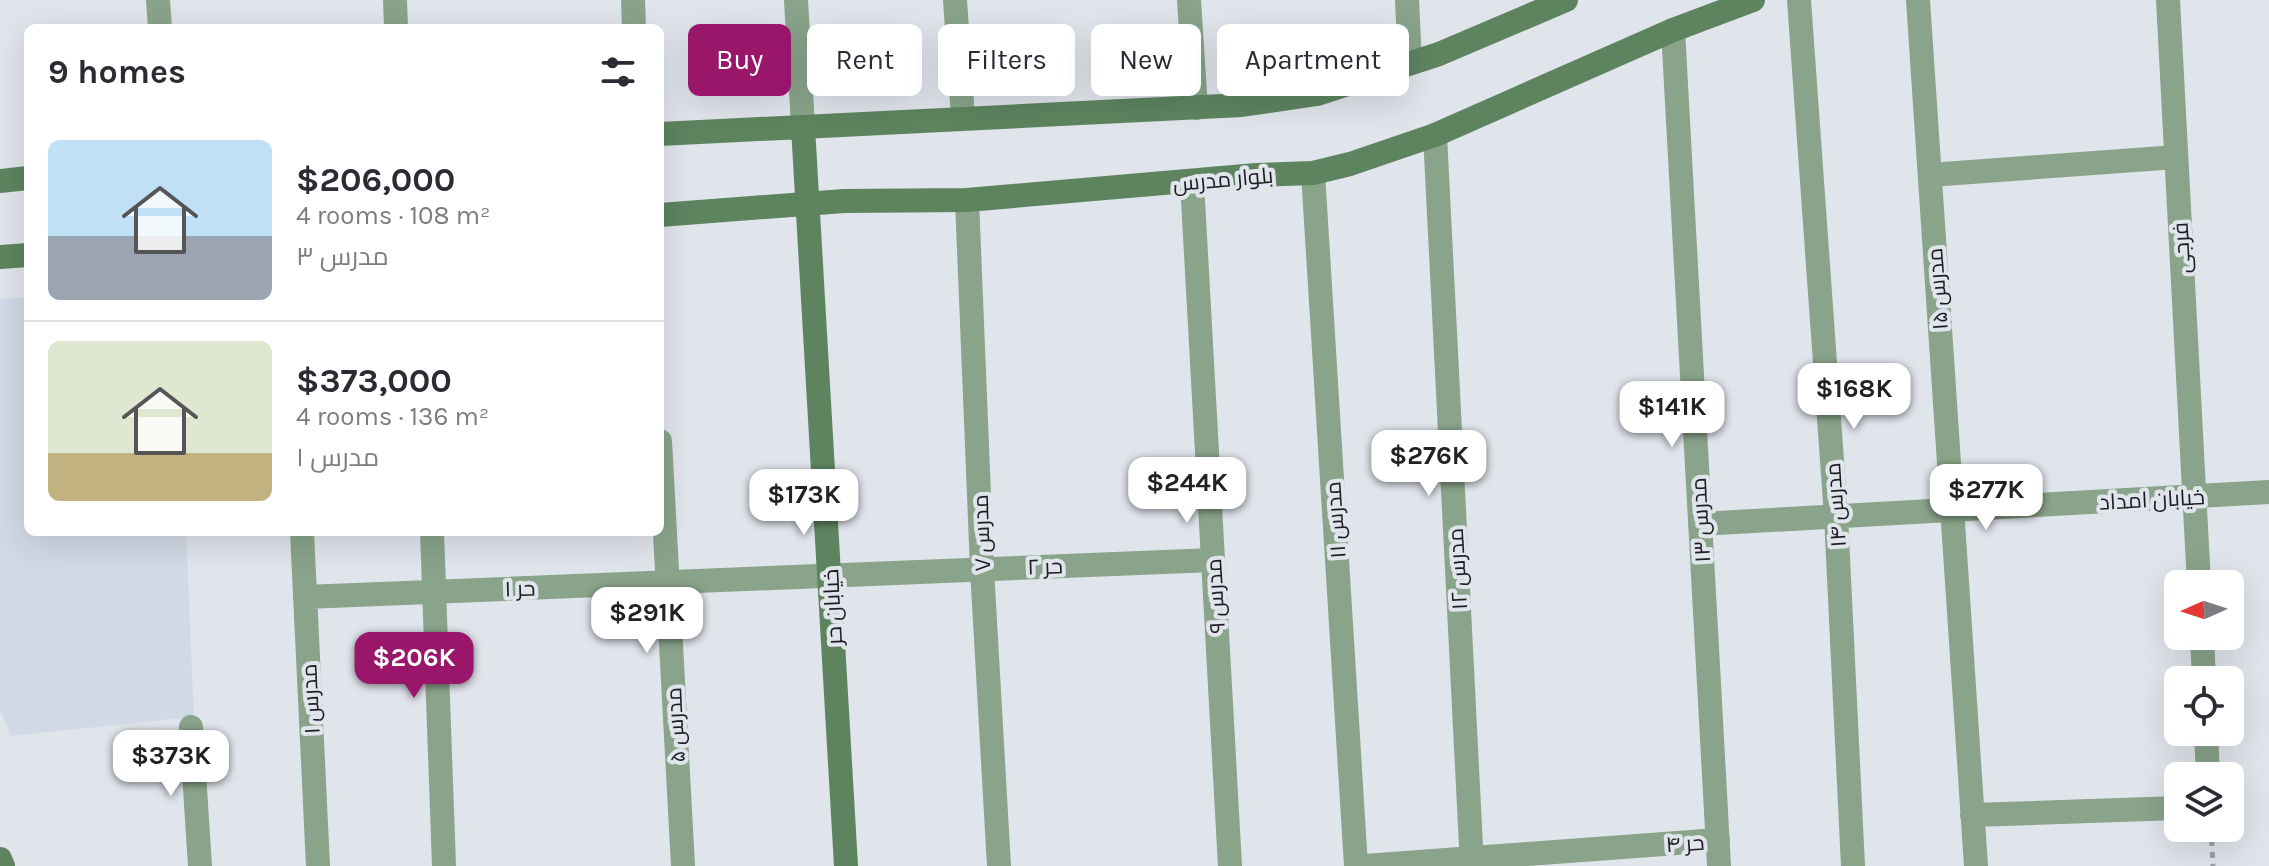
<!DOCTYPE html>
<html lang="en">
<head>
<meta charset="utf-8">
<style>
	:root { --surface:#fff; --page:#f2f2f3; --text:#2b2b33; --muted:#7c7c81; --line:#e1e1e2; --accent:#99166b }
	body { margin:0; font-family:Karla,Cairo,sans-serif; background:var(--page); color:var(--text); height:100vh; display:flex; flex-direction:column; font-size:30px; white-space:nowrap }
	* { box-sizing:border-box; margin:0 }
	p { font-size:26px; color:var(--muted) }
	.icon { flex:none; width:44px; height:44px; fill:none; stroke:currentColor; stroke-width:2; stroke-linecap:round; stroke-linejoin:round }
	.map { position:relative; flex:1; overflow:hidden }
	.details { position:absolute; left:24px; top:24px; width:640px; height:512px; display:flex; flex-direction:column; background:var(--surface); border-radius:12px; box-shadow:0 8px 32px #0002 }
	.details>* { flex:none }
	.hud { position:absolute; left:688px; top:24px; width:760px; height:72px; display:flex; gap:16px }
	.needle { width:52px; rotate:267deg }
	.buttons { position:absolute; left:2164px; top:570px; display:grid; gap:16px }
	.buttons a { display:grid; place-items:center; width:80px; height:80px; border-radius:12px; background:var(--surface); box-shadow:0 8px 32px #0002; font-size:40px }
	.price { position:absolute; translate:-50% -68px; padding:0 18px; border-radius:16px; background:#fff; color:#222; font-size:26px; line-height:52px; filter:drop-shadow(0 2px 4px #0008) }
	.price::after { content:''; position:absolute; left:50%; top:48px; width:24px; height:18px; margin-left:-12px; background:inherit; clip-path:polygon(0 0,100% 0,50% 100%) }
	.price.current { background:var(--accent); color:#fff }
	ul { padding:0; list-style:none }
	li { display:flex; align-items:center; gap:24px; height:200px; padding:0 24px }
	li+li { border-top:2px solid var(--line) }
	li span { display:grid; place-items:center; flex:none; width:224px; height:160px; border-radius:12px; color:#555 }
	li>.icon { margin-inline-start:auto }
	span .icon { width:96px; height:96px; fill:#fffc; stroke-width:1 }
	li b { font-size:34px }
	h2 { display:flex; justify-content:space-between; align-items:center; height:96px; padding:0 24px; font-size:34px }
	.tag { padding:0 28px; border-radius:12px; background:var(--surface); box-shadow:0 8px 32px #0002; font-size:28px; line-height:72px }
	.tag.current { background:var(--accent); color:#fff }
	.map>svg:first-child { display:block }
	.built { fill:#d1d9e6 }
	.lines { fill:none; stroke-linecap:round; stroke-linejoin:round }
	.path { stroke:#9c9fa5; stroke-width:5; stroke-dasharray:6 6; stroke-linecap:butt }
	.street { stroke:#89a48a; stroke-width:24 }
	.secondary { stroke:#5d845f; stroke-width:24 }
	.labels { text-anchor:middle; stroke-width:8; stroke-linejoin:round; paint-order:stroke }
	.street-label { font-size:22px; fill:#1c1e20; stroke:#e0e4eb }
</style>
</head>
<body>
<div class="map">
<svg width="2269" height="866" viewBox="0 0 2269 866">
	<rect width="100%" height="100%" fill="#e0e4eb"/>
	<path class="built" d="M28,297V532H186L194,717L10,736L0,709V299Z"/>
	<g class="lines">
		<path class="path" d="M2211,828L2213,866"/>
		<path class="street" d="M158,0L160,28
			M395,0L396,28
			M633,0L634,28
			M796,0L803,127
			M955,0L963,118
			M1189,0L1196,108
			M1407,0L1410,63
			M1799,0L1836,516L1853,866
			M1918,0L1976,866
			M2168,0L2199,584
			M1673,30L1719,866
			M1435,135L1472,866
			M1313,173L1356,866
			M1930,175L2176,157
			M1192,182L1230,866
			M967,200L982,569L999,866
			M660,441L683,866
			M1700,524L2269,492
			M302,532L318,866
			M432,532L444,866
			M305,597L1213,560
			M2202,636L2204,680
			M191,727L200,866
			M2206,732L2208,776
			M1972,815L2178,808
			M1365,866L1718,840"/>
		<path class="secondary" d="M803,127L846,866
			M660,134L1242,105L1317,94L1439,54L1566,0
			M0,181L28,178
			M660,215L844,201L967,200L1256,175L1313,173L1350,164L1435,135L1673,30L1753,0
			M0,257L28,255
			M0,859L3,866"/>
	</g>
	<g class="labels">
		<g class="street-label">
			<text transform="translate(1223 179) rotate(-5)" y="8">بلوار مدرس</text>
			<text transform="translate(2181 248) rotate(-93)" y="8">فرجی</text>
			<text transform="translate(1937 289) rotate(-94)" y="8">مدرس ۱۵</text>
			<text transform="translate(2152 499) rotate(-3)" y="8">خیابان امداد</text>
			<text transform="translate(1835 505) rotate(-94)" y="8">مدرس ۱۴</text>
			<text transform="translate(1335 520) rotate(-94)" y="8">مدرس ۱۱</text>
			<text transform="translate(1700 520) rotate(-93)" y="8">مدرس ۱۳</text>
			<text transform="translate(981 533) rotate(-92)" y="8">مدرس ۷</text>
			<text transform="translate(1045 566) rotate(-2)" y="8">حر ۲</text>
			<text transform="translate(1457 569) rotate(-93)" y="8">مدرس ۱۲</text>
			<text transform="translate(520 588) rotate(-2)" y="8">حر ۱</text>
			<text transform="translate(1215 596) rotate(-93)" y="8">مدرس ۹</text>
			<text transform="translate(832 607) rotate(-93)" y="8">خیابان حر</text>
			<text transform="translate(310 699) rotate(-93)" y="8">مدرس ۱</text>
			<text transform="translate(675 725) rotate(-93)" y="8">مدرس ۵</text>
			<text transform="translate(1685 843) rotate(-4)" y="8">حر ۴</text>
		</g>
	</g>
</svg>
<div class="buttons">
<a><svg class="needle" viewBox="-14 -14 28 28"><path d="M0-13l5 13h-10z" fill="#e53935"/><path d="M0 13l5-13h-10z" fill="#7c7c81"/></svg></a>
<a><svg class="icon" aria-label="locate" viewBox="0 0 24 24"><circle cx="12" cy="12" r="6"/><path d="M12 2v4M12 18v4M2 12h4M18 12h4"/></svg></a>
<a><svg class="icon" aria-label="layers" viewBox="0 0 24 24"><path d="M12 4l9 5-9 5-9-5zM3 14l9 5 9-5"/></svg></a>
</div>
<b class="price" style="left:1854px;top:431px">$168K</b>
<b class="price" style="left:1672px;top:449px">$141K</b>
<b class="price" style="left:1429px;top:498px">$276K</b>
<b class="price" style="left:1187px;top:525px">$244K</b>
<b class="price" style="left:1986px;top:532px">$277K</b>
<b class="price" style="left:804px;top:537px">$173K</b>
<b class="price" style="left:647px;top:655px">$291K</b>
<b class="price current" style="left:414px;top:700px">$206K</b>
<b class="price" style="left:171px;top:798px">$373K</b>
<div class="hud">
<a class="tag current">Buy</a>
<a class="tag">Rent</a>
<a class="tag">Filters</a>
<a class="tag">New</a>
<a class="tag">Apartment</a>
</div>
<section class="details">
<h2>9 homes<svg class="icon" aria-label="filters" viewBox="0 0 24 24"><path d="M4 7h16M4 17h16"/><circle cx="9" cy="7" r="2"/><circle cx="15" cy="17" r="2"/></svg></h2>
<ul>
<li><span style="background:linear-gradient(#bfe0f5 60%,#9aa5b1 0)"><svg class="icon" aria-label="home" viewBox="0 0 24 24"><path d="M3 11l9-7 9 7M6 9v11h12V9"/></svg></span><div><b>$206,000</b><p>4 rooms · 108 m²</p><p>مدرس ۳</p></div></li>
<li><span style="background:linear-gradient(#dfe7d0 70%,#c2b280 0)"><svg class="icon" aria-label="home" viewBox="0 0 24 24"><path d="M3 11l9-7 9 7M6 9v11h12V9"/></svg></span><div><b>$373,000</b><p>4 rooms · 136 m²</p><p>مدرس ۱</p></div></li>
</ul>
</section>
</div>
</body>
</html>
